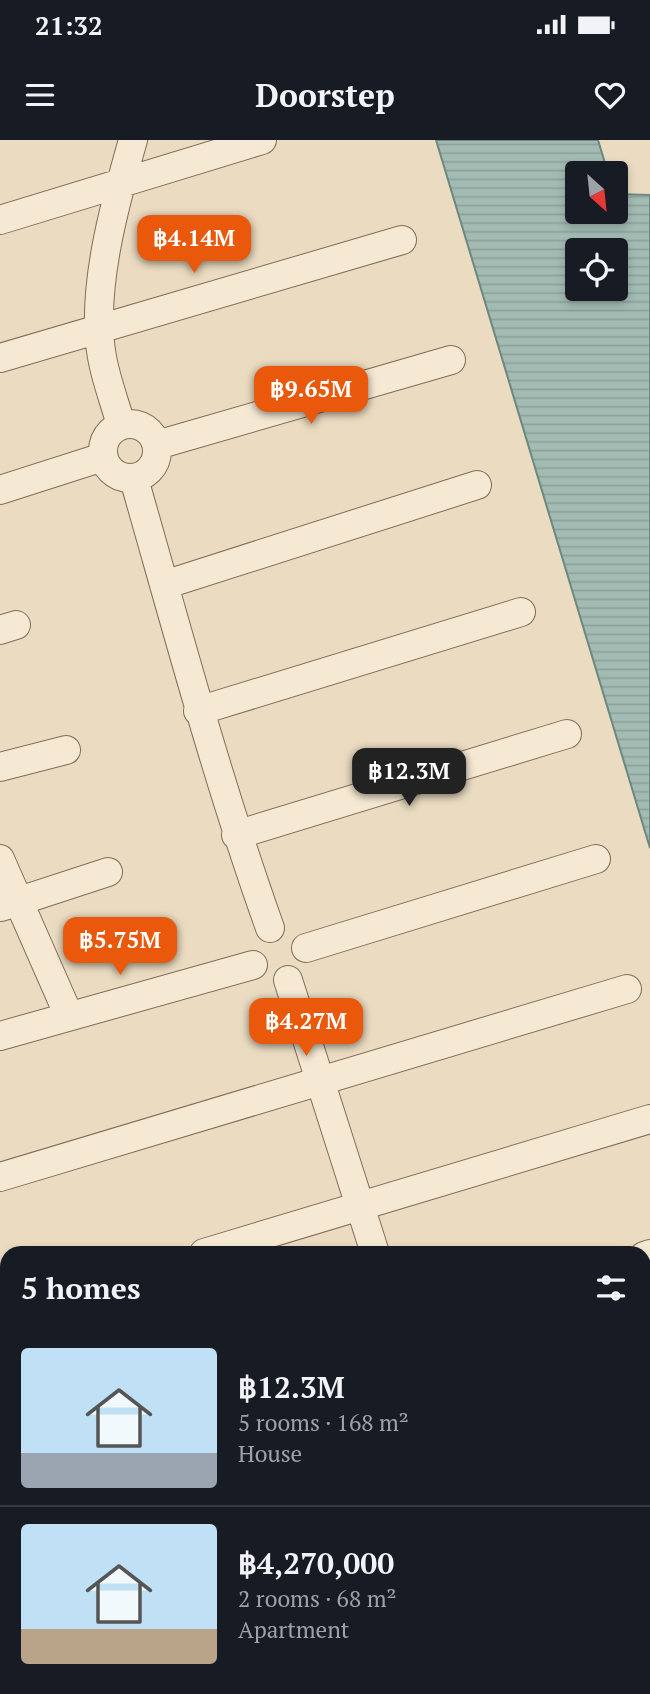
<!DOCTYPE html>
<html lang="en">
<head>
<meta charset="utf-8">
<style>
	:root { --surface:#171b24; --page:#242831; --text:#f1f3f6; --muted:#9ea1a6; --line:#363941; --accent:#ea580c }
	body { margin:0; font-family:"PT Serif",serif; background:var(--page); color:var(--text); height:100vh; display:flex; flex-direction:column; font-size:26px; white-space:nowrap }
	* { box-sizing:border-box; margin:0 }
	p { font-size:23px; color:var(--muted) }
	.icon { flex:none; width:38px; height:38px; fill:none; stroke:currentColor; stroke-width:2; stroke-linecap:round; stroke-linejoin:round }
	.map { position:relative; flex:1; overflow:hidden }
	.panel { position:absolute; left:0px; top:1106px; width:651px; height:448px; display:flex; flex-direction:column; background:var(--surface); border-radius:21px 21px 0 0; box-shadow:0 4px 10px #0003 }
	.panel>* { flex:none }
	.needle { width:46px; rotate:153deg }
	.controls { position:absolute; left:565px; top:21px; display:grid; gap:14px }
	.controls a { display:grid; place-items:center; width:63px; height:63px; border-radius:7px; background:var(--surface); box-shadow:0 4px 10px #0003; font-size:35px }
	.price { position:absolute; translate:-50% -60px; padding:0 16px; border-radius:14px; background:var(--accent); color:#fff; font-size:23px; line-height:46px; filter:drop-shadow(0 2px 4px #0008) }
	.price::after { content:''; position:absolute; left:50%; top:42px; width:21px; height:16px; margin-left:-10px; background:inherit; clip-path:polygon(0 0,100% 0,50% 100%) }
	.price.active { background:#222; color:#fff }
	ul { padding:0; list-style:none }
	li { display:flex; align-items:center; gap:21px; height:175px; padding:0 21px }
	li+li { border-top:2px solid var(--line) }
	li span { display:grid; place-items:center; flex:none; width:196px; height:140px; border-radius:7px; color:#555 }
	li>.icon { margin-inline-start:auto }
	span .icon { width:84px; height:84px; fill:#fffc; stroke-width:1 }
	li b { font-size:30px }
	h2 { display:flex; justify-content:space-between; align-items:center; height:84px; padding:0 21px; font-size:30px }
	.status { display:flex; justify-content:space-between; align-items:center; height:49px; padding:0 35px; background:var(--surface); direction:ltr }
	.status svg { height:19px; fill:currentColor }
	header { display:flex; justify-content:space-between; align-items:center; height:91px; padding:0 21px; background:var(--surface); font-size:32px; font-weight:700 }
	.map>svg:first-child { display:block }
	.water { fill:url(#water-rules); stroke:#6b8980; stroke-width:2; fill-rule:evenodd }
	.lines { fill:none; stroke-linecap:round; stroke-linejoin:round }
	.minor-casing { stroke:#826c5a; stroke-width:30 }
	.minor { stroke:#f5e9d3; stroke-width:28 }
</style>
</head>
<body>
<div class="status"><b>21:32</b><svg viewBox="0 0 49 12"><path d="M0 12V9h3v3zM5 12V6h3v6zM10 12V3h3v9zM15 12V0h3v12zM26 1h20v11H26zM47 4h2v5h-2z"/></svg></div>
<header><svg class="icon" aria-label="menu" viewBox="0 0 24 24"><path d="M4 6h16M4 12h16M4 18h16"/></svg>Doorstep<svg class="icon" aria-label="heart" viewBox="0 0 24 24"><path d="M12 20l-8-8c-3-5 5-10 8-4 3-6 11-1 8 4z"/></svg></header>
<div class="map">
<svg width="650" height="1554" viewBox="0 0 650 1554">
	<defs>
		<pattern id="water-rules" width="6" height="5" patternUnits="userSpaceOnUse" patternTransform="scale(1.75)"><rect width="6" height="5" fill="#a3bcb3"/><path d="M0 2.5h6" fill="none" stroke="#8da19a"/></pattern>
	</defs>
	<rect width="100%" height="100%" fill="#eadbc1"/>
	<path class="water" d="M436,0H598L608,33H578V72H616V54L650,55V708ZM578,110H616V149H578Z"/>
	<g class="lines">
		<defs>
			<path id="minor" d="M0,80L262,0
				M0,218L402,100
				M103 311a27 27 0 1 1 54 0a27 27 0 1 1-54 0Z
				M121,285C115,263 106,240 102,217C90,152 115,63 133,0
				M157,305L451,220
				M134,339C177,489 217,640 270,788
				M0,350L103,317
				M164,445L477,345
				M0,490L16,485
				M198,571L521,472
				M0,627L66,610
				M236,695L567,594
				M0,719L69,876
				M1,767L108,732
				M306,808L596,719
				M288,840L375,1113
				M0,896L253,825
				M0,1037L627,849
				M204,1113L650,979
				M644,1116L650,1114
				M0,1172L7,1170
				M644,1264L650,1262
				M0,1305L7,1303
				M0,1448L7,1446"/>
		</defs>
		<use href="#minor" class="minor-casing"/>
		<use href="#minor" class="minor"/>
	</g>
</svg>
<div class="controls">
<a><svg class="needle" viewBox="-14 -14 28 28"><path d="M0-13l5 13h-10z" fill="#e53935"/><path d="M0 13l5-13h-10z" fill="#9ea1a6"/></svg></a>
<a><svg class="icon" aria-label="locate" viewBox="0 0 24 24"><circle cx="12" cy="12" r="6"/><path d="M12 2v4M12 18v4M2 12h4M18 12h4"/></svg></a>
</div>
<b class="price" style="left:194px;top:135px">฿4.14M</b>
<b class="price" style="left:311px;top:286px">฿9.65M</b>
<b class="price active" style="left:409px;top:668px">฿12.3M</b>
<b class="price" style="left:120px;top:837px">฿5.75M</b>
<b class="price" style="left:306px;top:918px">฿4.27M</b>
<section class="panel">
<h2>5 homes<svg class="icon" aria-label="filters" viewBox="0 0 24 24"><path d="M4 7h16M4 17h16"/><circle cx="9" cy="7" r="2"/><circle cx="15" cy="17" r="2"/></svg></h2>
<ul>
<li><span style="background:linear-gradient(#bfe0f5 75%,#9aa5b1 0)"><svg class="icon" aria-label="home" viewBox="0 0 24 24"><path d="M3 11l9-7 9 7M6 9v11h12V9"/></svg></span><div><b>฿12.3M</b><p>5 rooms · 168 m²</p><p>House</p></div></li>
<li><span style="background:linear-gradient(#bfe0f5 75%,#b9a48a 0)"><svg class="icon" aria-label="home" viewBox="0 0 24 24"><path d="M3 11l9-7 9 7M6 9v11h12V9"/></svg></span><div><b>฿4,270,000</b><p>2 rooms · 68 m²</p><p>Apartment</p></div></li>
</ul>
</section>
</div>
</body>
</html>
